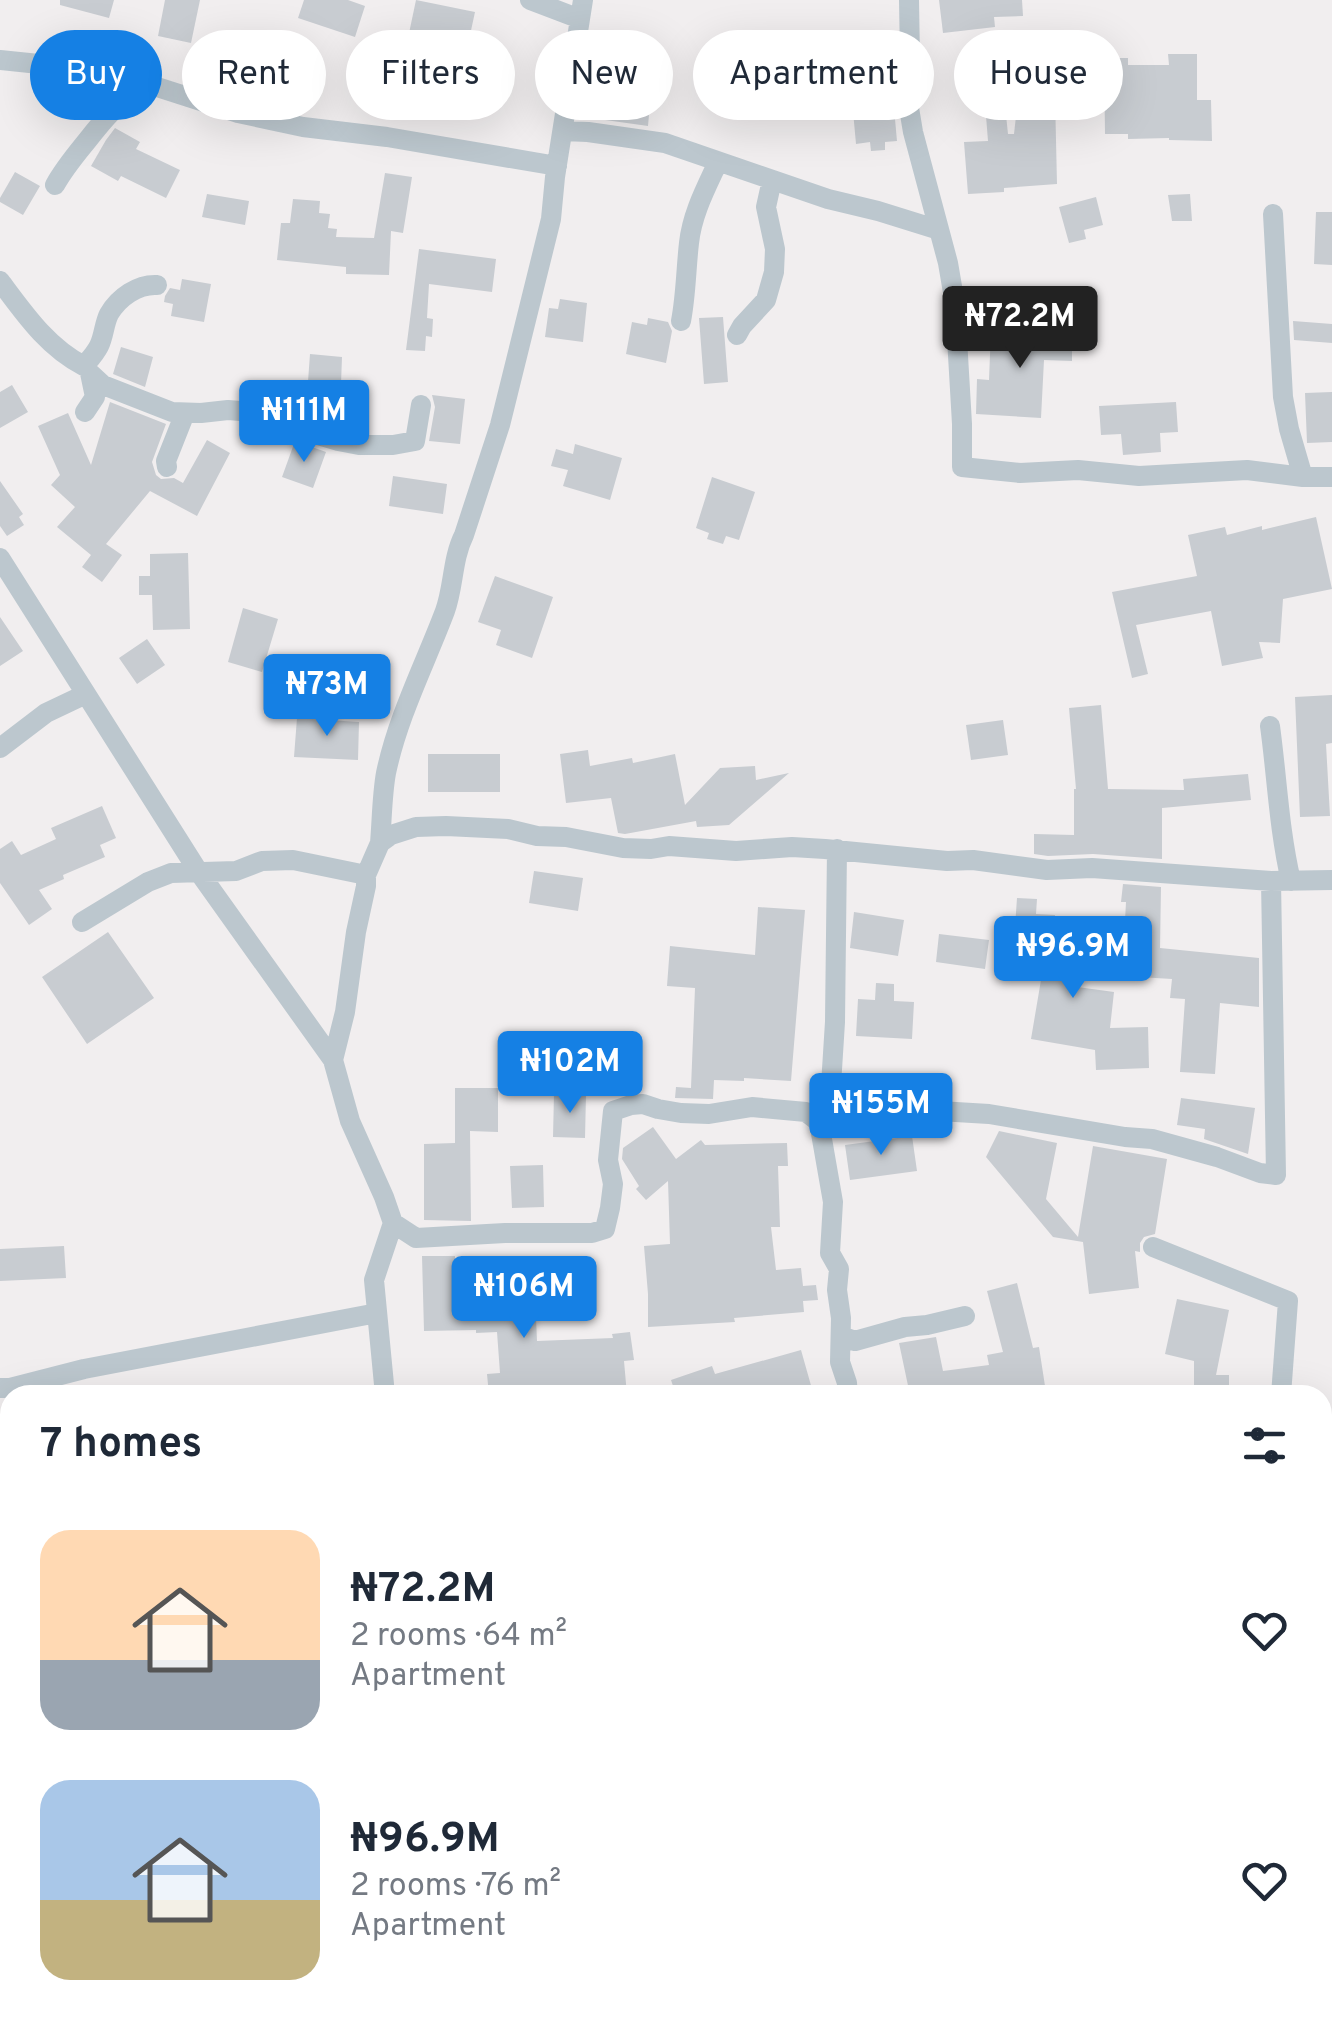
<!DOCTYPE html>
<html lang="en">
<head>
<meta charset="utf-8">
<style>
	:root { --surface:#fff; --page:#f2f2f3; --text:#1f2937; --muted:#747a83; --accent:#1580e4 }
	body { margin:0; font-family:Overpass,sans-serif; background:var(--page); color:var(--text); height:100vh; display:flex; flex-direction:column; font-size:38px; white-space:nowrap }
	* { box-sizing:border-box; margin:0 }
	p { font-size:32px; color:var(--muted) }
	.icon { flex:none; width:55px; height:55px; fill:none; stroke:currentColor; stroke-width:2; stroke-linecap:round; stroke-linejoin:round }
	.map { position:relative; flex:1; overflow:hidden }
	.panel { position:absolute; left:0px; top:1385px; width:1332px; height:640px; display:flex; flex-direction:column; background:var(--surface); border-radius:30px 30px 0 0; box-shadow:0 10px 40px #0002 }
	.panel>* { flex:none }
	.banner { position:absolute; left:30px; top:30px; width:1272px; height:90px; display:flex; gap:20px }
	.price { position:absolute; translate:-50% -85px; padding:0 22px; border-radius:10px; background:var(--accent); color:#fff; font-size:32px; line-height:65px; filter:drop-shadow(0 2px 5px #0008) }
	.price::after { content:''; position:absolute; left:50%; top:60px; width:30px; height:22px; margin-left:-15px; background:inherit; clip-path:polygon(0 0,100% 0,50% 100%) }
	.price.current { background:#222; color:#fff }
	ul { padding:0; list-style:none }
	li { display:flex; align-items:center; gap:30px; height:250px; padding:0 40px }
	li span { display:grid; place-items:center; flex:none; width:280px; height:200px; border-radius:30px; color:#555 }
	li>.icon { margin-inline-start:auto }
	span .icon { width:120px; height:120px; fill:#fffc; stroke-width:1 }
	li b { font-size:42px }
	h2 { display:flex; justify-content:space-between; align-items:center; height:120px; padding:0 40px; font-size:42px }
	.pill { padding:0 35px; border-radius:45px; background:var(--surface); box-shadow:0 10px 40px #0002; font-size:35px; line-height:90px }
	.pill.current { background:var(--accent); color:#fff }
	.map>svg:first-child { display:block }
	.building { fill:#c8ccd1 }
	.lines { fill:none; stroke-linecap:round; stroke-linejoin:round }
	.minor { stroke:#bcc7ce; stroke-width:20 }
</style>
</head>
<body>
<div class="map">
<svg width="1332" height="2025" viewBox="0 0 1332 2025">
	<rect width="100%" height="100%" fill="#f1eeef"/>
	<path class="building" d="M60,0H114L109,18L60,5Z
		M165,0H200L191,43L158,36Z
		M304,0H348L365,6L355,37L298,18Z
		M416,0L475,12L467,49L456,47L449,78L459,80L453,105L392,90L385,114L363,106L381,50L404,57Z
		M939,0H1022L1023,16L994,17L995,27L943,33Z
		M1056,44L1057,70H1067L1068,96H1055L1057,184L1004,188V192L968,194L964,142L988,141L986,116L1006,115L1008,134H1014L1024,45Z
		M602,52L654,58L648,126L591,118L595,90L598,91Z
		M1168,54H1197V100H1211L1212,141L1169,140V138L1128,139V134H1105L1104,58H1128V65H1169Z
		M894,108L897,141L885,142V150L871,151L870,142L856,144L853,111Z
		M115,128L140,142L136,149L180,170L166,198L121,176L118,181L91,166L106,140Z
		M15,172L40,186L23,215L0,202V198Z
		M385,173L412,177L403,233L391,231L389,275L346,274V267L277,260L281,223H290L293,199L320,201L319,213L330,214L328,228L337,229L336,237L374,238Z
		M207,194L249,201L245,225L202,217Z
		M1190,194L1192,221H1172L1168,195Z
		M1096,197L1103,225L1084,230L1086,239L1069,243L1059,207Z
		M1316,212H1332V265L1314,264Z
		M419,249L496,259L492,292L429,284L427,318L433,319L432,337L426,336L425,351L406,350Z
		M182,279L211,284L204,322L171,316L173,304L164,302L165,296L170,288L180,290Z
		M560,299L587,303L583,342L545,337L549,308L558,309Z
		M723,317L728,382L704,384L699,318Z
		M648,318L668,322L672,331L666,363L626,354L632,322L647,325Z
		M1293,321L1332,324V343L1294,340Z
		M991,329L1072,332V361L1044,360L1041,418L976,414L977,379L989,380Z
		M121,347L153,357L145,387L113,374Z
		M310,354L342,357L340,411L306,409Z
		M12,385L28,412L0,428V392Z
		M1332,392V442L1307,443L1305,393Z
		M432,395L465,399L460,444L429,441L435,407Z
		M110,402L166,424L152,462L156,475L161,479L174,478L183,483L207,440L230,453L197,516L150,491L106,544L122,555L102,582L82,567L91,555L57,527L75,507L51,485L60,475L38,426L68,413L91,465Z
		M1176,402L1178,432L1160,433L1161,452L1123,455L1121,434L1101,435L1099,406Z
		M295,441L326,452L313,488L282,477Z
		M575,444L622,458L610,500L563,486L568,470L551,466L556,449L573,454Z
		M393,476L447,484L443,514L389,506Z
		M712,477L755,492L739,540L726,536L723,544L707,539L709,533L696,528Z
		M0,481L23,514L19,517L24,525L7,536L0,526Z
		M1316,517L1332,589L1283,599L1280,643L1259,642L1263,658L1222,666L1211,611L1136,625L1148,674L1132,678L1112,592L1197,576L1188,535L1225,527L1227,535L1262,526V530Z
		M188,553L190,629L153,630L152,595H139V576H150V554Z
		M495,576L553,597L532,658L496,645L501,630L478,622Z
		M243,608L278,619L262,672L228,662Z
		M0,617L23,651L0,666Z
		M147,639L165,665L137,684L119,658Z
		M278,669L308,672L303,713L273,708Z
		M1332,695V743L1326,744L1330,816L1300,817L1295,697Z
		M1101,705L1108,789L1184,790L1183,779L1248,774L1251,800L1162,808V859L1093,854L1048,856L1034,854V834L1074,835V789H1076L1069,708Z
		M297,718L359,722L358,760L294,757Z
		M1003,720L1008,755L971,760L966,725Z
		M588,750L590,766L632,758L633,763L675,754L685,805L720,768L755,766L756,780L789,773L729,825L697,827L696,821L625,834L618,833L611,798L566,803L560,754Z
		M428,754H500V792H428Z
		M102,806L116,838L100,845L105,857L63,875L64,879L39,890L52,909L29,925L0,883V849L12,841L21,855L56,839L51,828Z
		M534,871L583,878L578,911L529,903Z
		M1123,884L1161,887L1160,948L1259,958V1007L1220,1003L1215,1074L1180,1072L1185,999L1170,998L1172,979L1122,976L1126,902H1121Z
		M1017,898L1037,899L1036,914L1055,915L1052,961L1072,963L1070,986L1114,992L1110,1028L1148,1027L1149,1068L1096,1070L1095,1050L1031,1039L1041,980L1020,979L1023,927H1015Z
		M758,907L805,910L791,1081L744,1078V1081L714,1080L713,1099L675,1098L676,1087L691,1088L695,988L667,986L670,946L755,955Z
		M854,912L904,920L898,956L850,948Z
		M108,932L154,998L87,1044L42,977Z
		M939,934L989,940L985,969L936,962Z
		M876,983L894,984V1001L914,1002L912,1039L856,1036L858,999L875,1000Z
		M455,1088H498V1132L470,1131L471,1221L424,1220V1144L455,1143Z
		M554,1094L586,1095L585,1138L553,1137Z
		M1181,1098L1255,1108L1248,1154L1204,1139L1205,1129L1177,1125Z
		M653,1127L676,1159L701,1140L705,1145L787,1143L788,1166H778L780,1227H771L776,1270L801,1268L803,1286L816,1285L818,1300L803,1301L804,1312L734,1318L735,1322L648,1327V1294L644,1246L670,1244L668,1181L646,1200L636,1189L639,1186L622,1159L623,1148Z
		M999,1131L1057,1143L1046,1199L1078,1237L1093,1146L1167,1159L1155,1234L1144,1237L1140,1243V1252L1135,1251L1139,1288L1089,1294L1083,1242L1053,1237L986,1157Z
		M912,1136L917,1171L850,1180L845,1145Z
		M543,1165L544,1207L512,1208L510,1166Z
		M64,1246L66,1278L0,1281V1249Z
		M422,1256H455L456,1299L535,1294L537,1341L613,1338L612,1334L630,1332L634,1360L624,1361L627,1395H489L487,1374L500,1373L497,1332L476,1333V1330L424,1331Z
		M1017,1283L1033,1348L1039,1347L1045,1386L988,1395H910L899,1343L936,1337L943,1371L989,1365L987,1355L1003,1352L987,1291Z
		M1177,1299L1229,1310L1216,1375H1229V1395H1194V1361L1165,1354Z
		M801,1350L812,1389L790,1395H676L671,1380L712,1366L715,1374Z"/>
	<g class="lines">
		<path class="minor" d="M530,0L580,19
			M909,0L910,58L907,96L913,132L948,263L955,304L962,424V467L1020,473L1078,470L1139,476L1247,470L1303,477H1332
			M0,60L87,69L126,77L238,113L303,127L387,137L557,166
			M563,131L588,132L665,143L828,199L878,211L939,230
			M55,185C66,165 80,150 94,132C111,111 125,96 149,85
			M1273,214L1283,397L1289,429L1303,477
			M0,281C24,313 47,347 84,366C89,360 95,354 99,346C104,336 104,324 109,314C119,297 138,284 157,285
			M681,321C686,295 686,269 689,243C692,214 706,188 718,162
			M737,335L742,326L766,300L774,272L775,249L766,207L772,180
			M90,373L103,385L172,412L201,413L228,410L265,413L288,419L304,431L338,441L359,445H393L415,441L421,405
			M85,412L95,397L90,373
			M167,467L166,461L185,413
			M0,558L198,871L333,1060
			M1270,726C1277,777 1279,830 1291,881
			M0,748L46,713L86,694
			M380,843C382,820 382,795 386,773C398,716 425,664 445,611C454,586 452,559 464,535L500,425L551,219L555,177L583,0
			M837,849L835,1022L831,1085L826,1106L819,1122L833,1202L830,1253L839,1269L837,1290L841,1318L840,1362L847,1383L848,1395
			M82,922L148,882L171,873L236,871L262,861L293,860L366,875
			M819,1122L806,1112L752,1107L709,1114L681,1113L658,1109L643,1104L631,1105L613,1111L608,1160L613,1184L610,1208L605,1229L592,1233H505L416,1238L393,1223L384,1197L350,1121L333,1060L345,1012L356,932L366,886V875L380,843L391,835L416,827L446,826L508,829L537,836L566,837L623,848L651,849L669,846L736,851L792,847L825,849L947,861L973,860L1047,870L1092,868L1271,881
			M820,1127L845,1115L901,1112L924,1115L939,1111L989,1114L1125,1137L1152,1139L1217,1157L1260,1173L1276,1175L1271,881L1332,880
			M1153,1247L1288,1301L1281,1395
			M841,1336L855,1341L905,1327L927,1325L965,1316
			M0,1388H10L84,1369L377,1313
			M385,1395L374,1280L393,1223
			M0,1600L10,1599
			M1322,1853L1332,1852
			M0,1918L10,1916
			M442,2015L443,2025
			M822,2025L826,2015
			M1197,2025L1204,2015
			M1274,2025L1275,2015"/>
	</g>
</svg>
<b class="price current" style="left:1020px;top:371px">₦72.2M</b>
<b class="price" style="left:304px;top:465px">₦111M</b>
<b class="price" style="left:327px;top:739px">₦73M</b>
<b class="price" style="left:1073px;top:1001px">₦96.9M</b>
<b class="price" style="left:570px;top:1116px">₦102M</b>
<b class="price" style="left:881px;top:1158px">₦155M</b>
<b class="price" style="left:524px;top:1341px">₦106M</b>
<div class="banner">
<a class="pill current">Buy</a>
<a class="pill">Rent</a>
<a class="pill">Filters</a>
<a class="pill">New</a>
<a class="pill">Apartment</a>
<a class="pill">House</a>
</div>
<section class="panel">
<h2>7 homes<svg class="icon" aria-label="filters" viewBox="0 0 24 24"><path d="M4 7h16M4 17h16"/><circle cx="9" cy="7" r="2"/><circle cx="15" cy="17" r="2"/></svg></h2>
<ul>
<li><span style="background:linear-gradient(#ffd9b3 65%,#9aa5b1 0)"><svg class="icon" aria-label="home" viewBox="0 0 24 24"><path d="M3 11l9-7 9 7M6 9v11h12V9"/></svg></span><div><b>₦72.2M</b><p>2 rooms · 64 m²</p><p>Apartment</p></div><svg class="icon" aria-label="heart" viewBox="0 0 24 24"><path d="M12 20l-8-8c-3-5 5-10 8-4 3-6 11-1 8 4z"/></svg></li>
<li><span style="background:linear-gradient(#a9c7e8 60%,#c2b280 0)"><svg class="icon" aria-label="home" viewBox="0 0 24 24"><path d="M3 11l9-7 9 7M6 9v11h12V9"/></svg></span><div><b>₦96.9M</b><p>2 rooms · 76 m²</p><p>Apartment</p></div><svg class="icon" aria-label="heart" viewBox="0 0 24 24"><path d="M12 20l-8-8c-3-5 5-10 8-4 3-6 11-1 8 4z"/></svg></li>
</ul>
</section>
</div>
</body>
</html>
